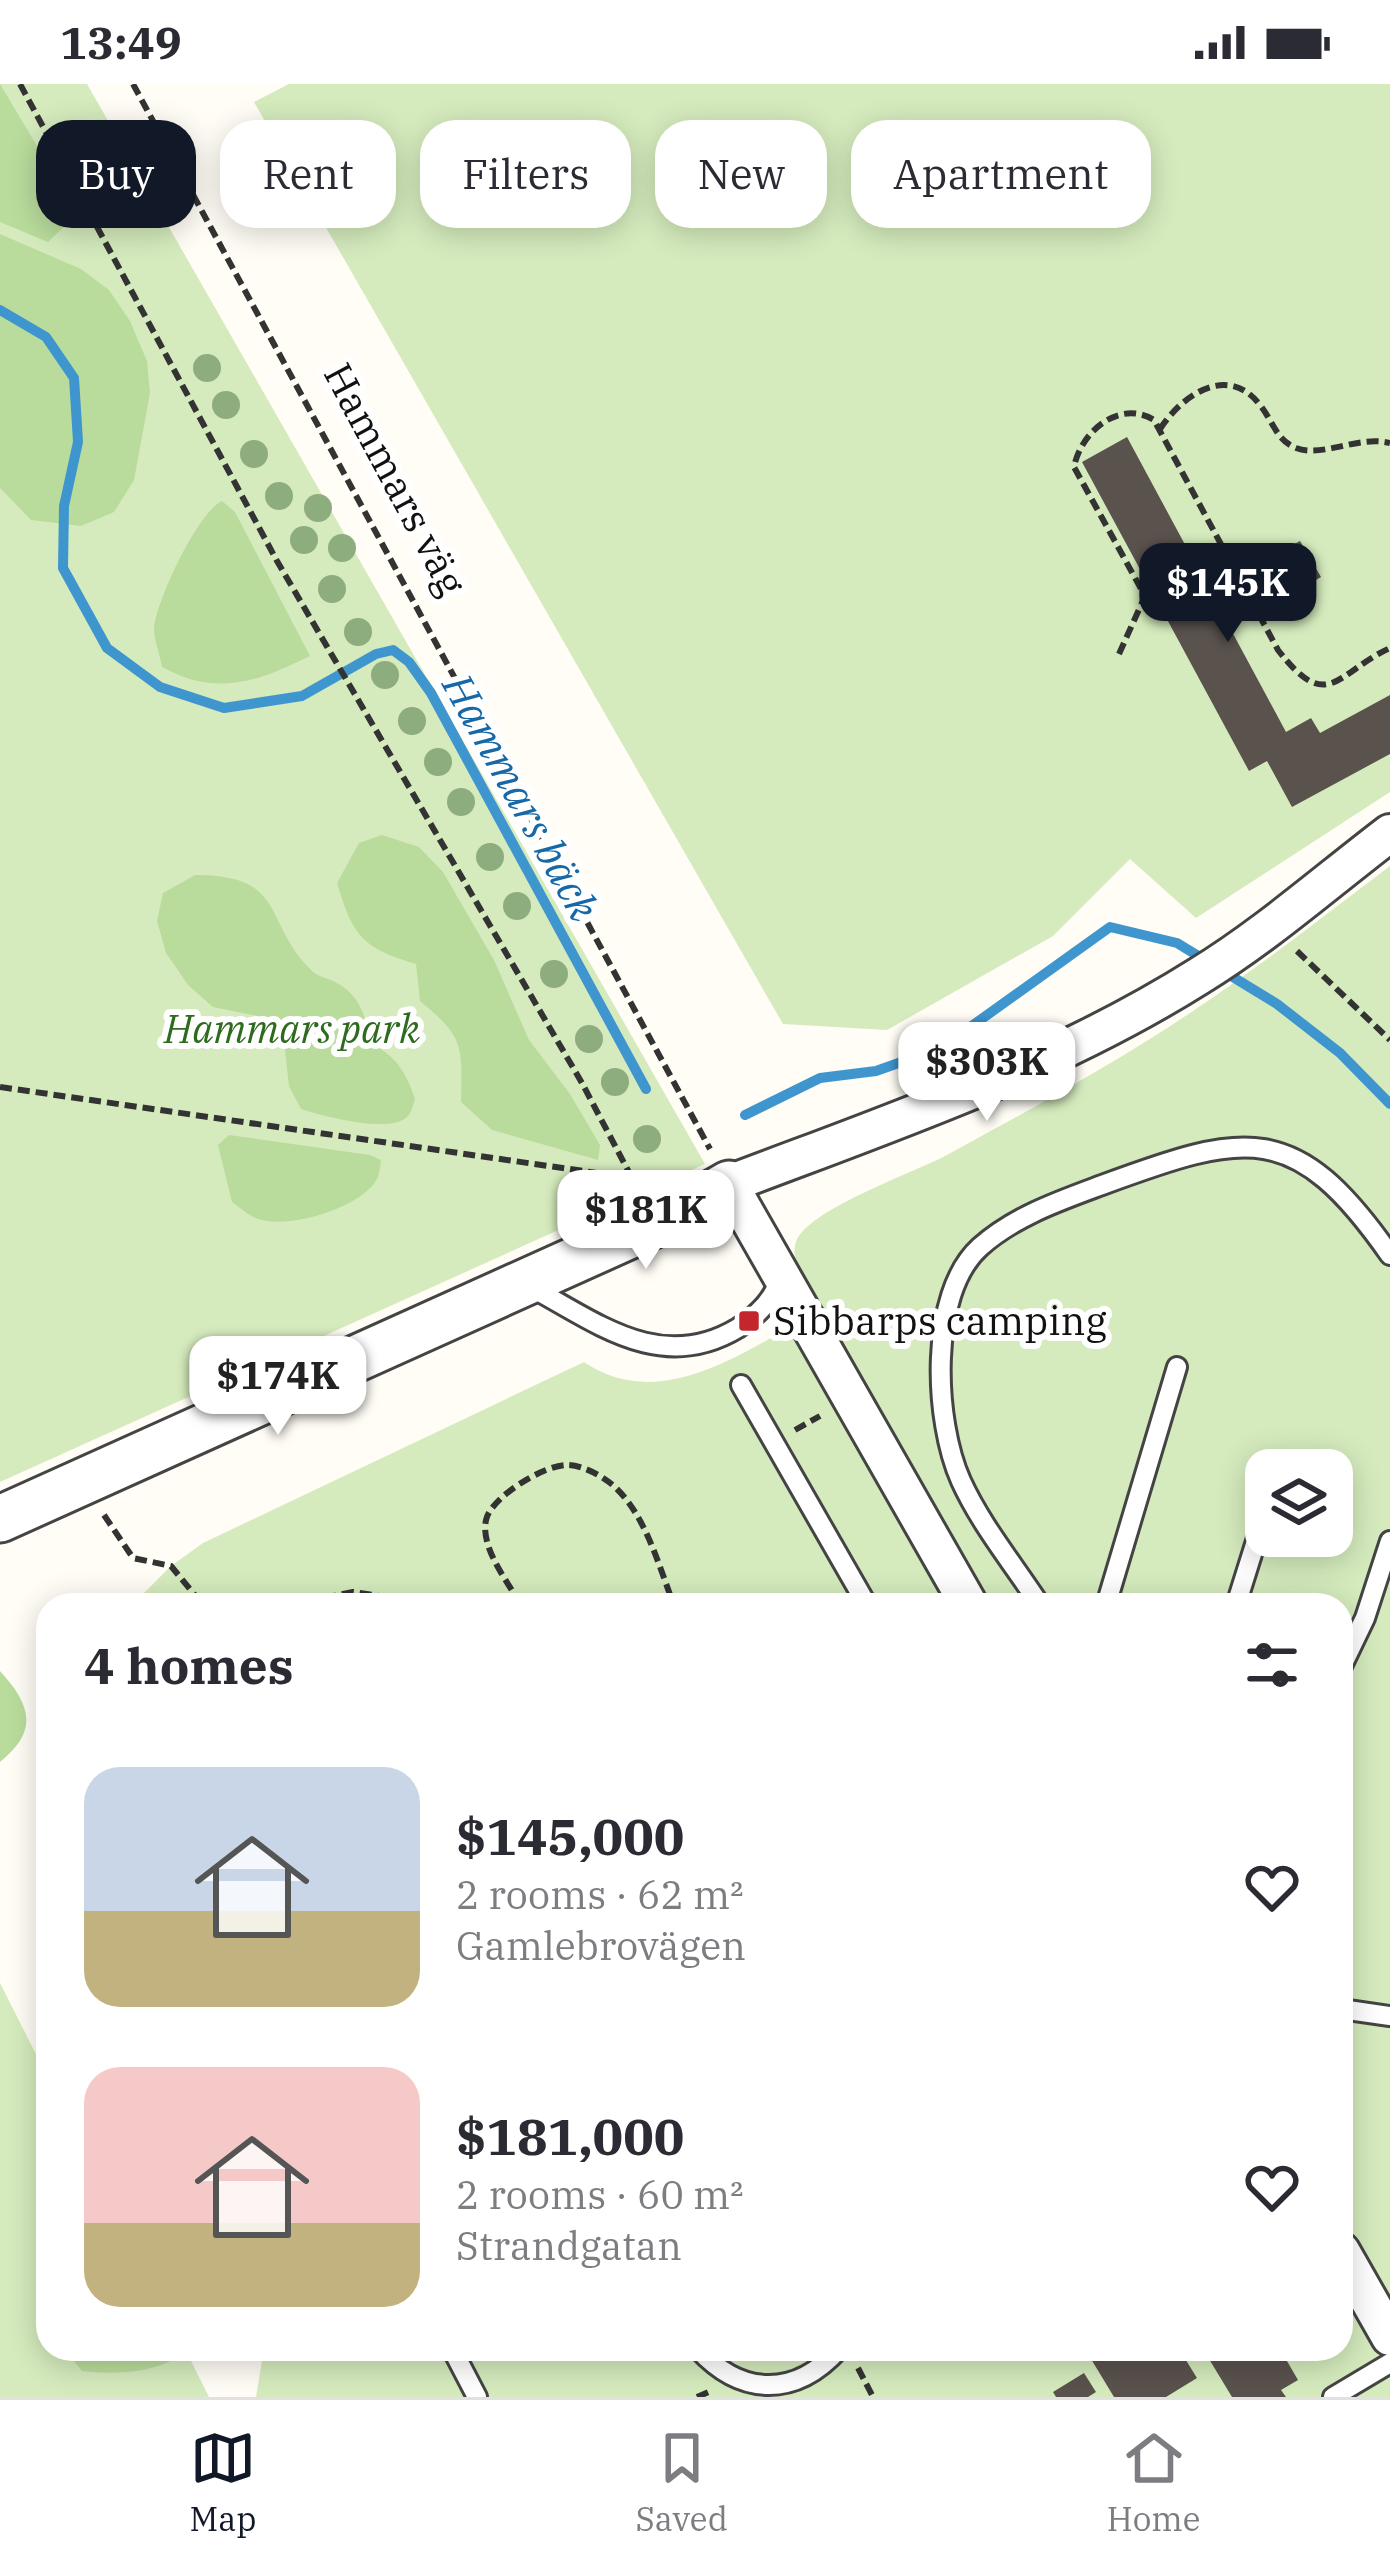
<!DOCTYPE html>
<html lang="en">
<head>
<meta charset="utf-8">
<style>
	:root { --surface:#fff; --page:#f7f7f7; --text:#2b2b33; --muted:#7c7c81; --line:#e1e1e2; --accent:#111827 }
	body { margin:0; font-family:"IBM Plex Serif",serif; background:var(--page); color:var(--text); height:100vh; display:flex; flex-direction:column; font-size:45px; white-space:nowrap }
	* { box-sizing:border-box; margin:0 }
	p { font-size:39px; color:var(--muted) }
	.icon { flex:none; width:66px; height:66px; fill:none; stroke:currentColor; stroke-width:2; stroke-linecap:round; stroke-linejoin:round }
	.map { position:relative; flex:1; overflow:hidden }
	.details { position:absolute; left:36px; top:1509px; width:1317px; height:768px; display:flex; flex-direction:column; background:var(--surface); border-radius:36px; box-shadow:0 6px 30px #0003 }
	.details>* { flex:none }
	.banner { position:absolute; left:36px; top:36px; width:1320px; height:108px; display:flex; gap:24px }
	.buttons { position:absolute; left:1245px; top:1365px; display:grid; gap:24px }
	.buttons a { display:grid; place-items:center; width:108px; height:108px; border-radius:24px; background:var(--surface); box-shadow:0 6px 30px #0003; font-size:60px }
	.price { position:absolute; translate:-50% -102px; padding:0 27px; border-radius:24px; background:#fff; color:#222; font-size:39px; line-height:78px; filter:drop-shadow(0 3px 6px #0008) }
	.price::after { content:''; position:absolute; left:50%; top:72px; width:36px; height:27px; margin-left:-18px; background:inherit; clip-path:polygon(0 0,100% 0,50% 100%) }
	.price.current { background:var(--accent); color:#fff }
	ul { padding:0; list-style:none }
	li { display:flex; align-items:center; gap:36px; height:300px; padding:0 48px }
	li span { display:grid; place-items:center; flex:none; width:336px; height:240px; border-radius:36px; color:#555 }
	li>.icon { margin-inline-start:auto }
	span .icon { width:144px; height:144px; fill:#fffc; stroke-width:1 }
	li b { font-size:51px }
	h2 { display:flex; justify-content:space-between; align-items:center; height:144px; padding:0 48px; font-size:51px }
	.pill { padding:0 42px; border-radius:36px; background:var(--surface); box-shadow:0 6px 30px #0003; font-size:42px; line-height:108px }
	.pill.current { background:var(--accent); color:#fff }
	.status { display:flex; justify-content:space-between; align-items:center; height:84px; padding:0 60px; background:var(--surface); direction:ltr }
	.status svg { height:33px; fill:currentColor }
	.dock { display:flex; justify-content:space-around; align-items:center; height:168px; border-top:3px solid var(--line); background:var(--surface); font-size:33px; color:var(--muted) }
	.dock a { display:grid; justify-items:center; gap:6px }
	.dock .current { color:var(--accent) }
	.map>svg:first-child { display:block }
	.green { fill:#d5ebbd; fill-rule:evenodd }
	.forest { fill:#b9dc9c }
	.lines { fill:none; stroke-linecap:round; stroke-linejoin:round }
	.stream { stroke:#3f96cf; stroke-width:10 }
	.building { fill:#5a524d }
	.service-casing { stroke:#444; stroke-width:24 }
	.minor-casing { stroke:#444; stroke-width:42 }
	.tertiary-casing { stroke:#444; stroke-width:51 }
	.path { stroke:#333; stroke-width:6; stroke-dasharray:12 6; stroke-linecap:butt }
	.service { stroke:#fff; stroke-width:18 }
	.minor { stroke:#fff; stroke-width:36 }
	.tertiary { stroke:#fff; stroke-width:45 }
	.tree { fill:#8dad7f }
	.poi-dot { fill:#c4262e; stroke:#fff; stroke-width:4.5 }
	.labels { text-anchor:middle; stroke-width:12; stroke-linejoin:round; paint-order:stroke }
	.street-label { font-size:39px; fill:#111; stroke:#fff }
	.park-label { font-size:39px; font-style:italic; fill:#2f6b1f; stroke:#fff }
	.poi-label { font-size:39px; fill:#111; stroke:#fff; text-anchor:start }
	.water-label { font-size:42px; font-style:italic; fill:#1768a6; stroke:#fff }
</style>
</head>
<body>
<div class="status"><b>13:49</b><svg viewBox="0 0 49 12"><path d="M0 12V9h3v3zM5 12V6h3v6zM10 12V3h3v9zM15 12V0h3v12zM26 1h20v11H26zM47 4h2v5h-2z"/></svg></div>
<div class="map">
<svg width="1390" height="2313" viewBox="0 0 1390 2313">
	<rect width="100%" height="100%" fill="#fffdf5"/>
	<path class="green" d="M0,0H87L705,1080L0,1398Z
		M289,0H1390V708L1196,834L1130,775L1053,852L887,946L783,940L254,18Z
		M1390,782V2313H256L264,2265H1341V1521H132L171,1482L203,1459L584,1278C663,1332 751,1263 821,1225C812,1206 788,1180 796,1158C807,1126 913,1089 945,1072C1028,1027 1112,981 1190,929C1259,883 1324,832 1390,782ZM1266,1386H1332V1452H1266Z
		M0,1899L48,1994V2265H185L209,2313H0Z"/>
	<path class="forest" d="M0,0L68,114V139L48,158L0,138Z
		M0,150L81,185L109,206L130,237L147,277L150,309L134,396L114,428L81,442L31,436L0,404Z
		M222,417L235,428L310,572C257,598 217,613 162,583C160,571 154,556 154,544C157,516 197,429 222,417Z
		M382,751L419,763L443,788L494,876L529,956L570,1010L600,1061L598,1076L492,1046L461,1018C462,962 465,954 420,917L416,880C362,864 353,852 337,799L359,759Z
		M195,791C287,791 262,836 310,885C318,893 325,893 335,898C361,911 366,934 371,960C396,971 407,990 415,1015C413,1021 412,1028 407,1033C389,1050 323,1032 301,1025L289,1002L284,957L276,941L262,933L213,923L188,901L166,869L157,837L163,809Z
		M229,1051L370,1071L381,1076C380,1082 380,1089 377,1095C362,1124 285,1147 256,1134C248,1131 239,1123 232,1118L218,1061Z
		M0,1587C31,1621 39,1647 0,1678Z
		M64,2265H191C158,2289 122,2291 82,2287Z"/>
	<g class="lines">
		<path class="stream" d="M0,226L46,253L74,294L78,358L64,422L63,484L107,564L160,603L224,624L302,612L376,570L393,566L409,578L431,609L646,1005
			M745,1031L820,994L876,987L941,964L1110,843L1177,859L1277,920L1340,969L1390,1020"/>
	</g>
	<path class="building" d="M1127,353L1286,648L1311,634L1320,649L1390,611V670L1292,723L1267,677L1249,687L1082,378Z
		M1300,457L1321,493L1302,504L1280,468Z
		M1085,2265H1179L1197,2294L1166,2313H1114Z
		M1203,2265H1280L1298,2296L1281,2306L1286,2313H1232Z
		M1084,2289L1096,2308L1088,2313H1056L1053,2308Z"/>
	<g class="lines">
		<defs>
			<path id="service" d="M527,1201C596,1238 660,1291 738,1244C756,1232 775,1216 779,1194
				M741,1301L867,1521
				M1040,1521C1014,1481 981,1441 961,1397C934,1337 928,1210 980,1163C1015,1132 1059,1117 1102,1101C1246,1048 1295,1035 1390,1171
				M1106,1521L1177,1283
				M1236,1521L1263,1435
				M1341,1584L1365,1534L1390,1457
				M1341,1925L1390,1932
				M452,2265L477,2313
				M698,2265C742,2313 796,2313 839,2265
				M1333,2313L1390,2279"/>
			<path id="minor" d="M969,1521L729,1100C889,1039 1053,984 1199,892C1266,851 1327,797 1390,749
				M1341,2167L1390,2253"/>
			<path id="tertiary" d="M0,1435L677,1130L729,1100"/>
		</defs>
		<use href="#service" class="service-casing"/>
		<use href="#minor" class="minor-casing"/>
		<use href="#tertiary" class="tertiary-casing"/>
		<path class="path" d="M20,0L277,477L582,999L632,1094L644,1102
			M133,0L710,1065
			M1160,345C1182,311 1228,279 1260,321C1273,337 1276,356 1296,364C1323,374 1358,351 1390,359
			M1119,570L1145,512L1074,383C1081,347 1120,315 1154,336L1278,566C1328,631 1336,589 1390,564
			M1297,867L1390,956
			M0,1003L632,1094
			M795,1346L820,1332
			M104,1431L133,1474L171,1482L203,1521
			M289,1521L353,1508L441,1521
			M521,1521C508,1498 480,1464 486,1436C491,1413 544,1381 567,1381C583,1381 605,1393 617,1405C647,1435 659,1483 674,1521
			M858,2284L873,2313
			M697,2313L711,2307"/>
		<use href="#service" class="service"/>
		<use href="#minor" class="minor"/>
		<use href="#tertiary" class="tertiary"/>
	</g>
	<g class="tree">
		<circle cx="207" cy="284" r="14"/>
		<circle cx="226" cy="321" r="14"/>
		<circle cx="254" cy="370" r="14"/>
		<circle cx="279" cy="412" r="14"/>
		<circle cx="318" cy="424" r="14"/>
		<circle cx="304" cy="456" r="14"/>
		<circle cx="342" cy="464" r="14"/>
		<circle cx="332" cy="505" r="14"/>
		<circle cx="358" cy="548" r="14"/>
		<circle cx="385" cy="591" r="14"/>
		<circle cx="412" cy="637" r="14"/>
		<circle cx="438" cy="678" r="14"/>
		<circle cx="461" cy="718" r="14"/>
		<circle cx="490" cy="773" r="14"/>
		<circle cx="517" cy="822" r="14"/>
		<circle cx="554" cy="890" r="14"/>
		<circle cx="589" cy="955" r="14"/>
		<circle cx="615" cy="998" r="14"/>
		<circle cx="647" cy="1055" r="14"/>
	</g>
	<rect class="poi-dot" x="737" y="1225" width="24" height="24" rx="6"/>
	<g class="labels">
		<g class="street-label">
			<text transform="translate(395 395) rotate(62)" y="14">Hammars väg</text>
		</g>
		<g class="park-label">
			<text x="292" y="959">Hammars park</text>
		</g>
		<g class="poi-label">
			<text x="773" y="1251">Sibbarps camping</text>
		</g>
		<g class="water-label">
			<text transform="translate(521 713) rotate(61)" y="15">Hammars bäck</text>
		</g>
	</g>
</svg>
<div class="buttons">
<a><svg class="icon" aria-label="layers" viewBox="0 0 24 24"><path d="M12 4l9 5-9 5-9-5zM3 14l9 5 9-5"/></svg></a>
</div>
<b class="price current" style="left:1228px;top:561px">$145K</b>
<b class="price" style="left:987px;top:1040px">$303K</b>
<b class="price" style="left:646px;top:1188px">$181K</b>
<b class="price" style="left:278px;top:1354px">$174K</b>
<div class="banner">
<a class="pill current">Buy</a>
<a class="pill">Rent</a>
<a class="pill">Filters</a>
<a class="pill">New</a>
<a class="pill">Apartment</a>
</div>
<section class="details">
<h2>4 homes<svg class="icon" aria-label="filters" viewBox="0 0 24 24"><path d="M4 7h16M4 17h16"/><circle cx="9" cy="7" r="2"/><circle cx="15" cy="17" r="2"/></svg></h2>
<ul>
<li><span style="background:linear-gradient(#c9d6e8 60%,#c2b280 0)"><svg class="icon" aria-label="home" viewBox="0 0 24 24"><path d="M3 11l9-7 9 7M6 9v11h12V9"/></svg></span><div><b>$145,000</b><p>2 rooms · 62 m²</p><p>Gamlebrovägen</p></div><svg class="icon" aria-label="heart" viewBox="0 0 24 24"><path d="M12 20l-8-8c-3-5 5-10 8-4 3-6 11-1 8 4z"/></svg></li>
<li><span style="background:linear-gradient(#f6c9c9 65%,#c2b280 0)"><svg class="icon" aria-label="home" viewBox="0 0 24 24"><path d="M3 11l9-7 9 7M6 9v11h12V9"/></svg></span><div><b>$181,000</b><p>2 rooms · 60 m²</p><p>Strandgatan</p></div><svg class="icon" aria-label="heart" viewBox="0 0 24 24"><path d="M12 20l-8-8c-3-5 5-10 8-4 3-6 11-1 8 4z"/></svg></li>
</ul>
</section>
</div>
<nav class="dock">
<a class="current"><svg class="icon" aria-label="map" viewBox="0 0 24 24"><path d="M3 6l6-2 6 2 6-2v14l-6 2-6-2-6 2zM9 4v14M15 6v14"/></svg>Map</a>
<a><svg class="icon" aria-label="saved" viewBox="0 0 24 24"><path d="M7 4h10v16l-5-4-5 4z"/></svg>Saved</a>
<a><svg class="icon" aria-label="home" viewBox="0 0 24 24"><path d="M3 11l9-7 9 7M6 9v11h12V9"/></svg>Home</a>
</nav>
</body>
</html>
